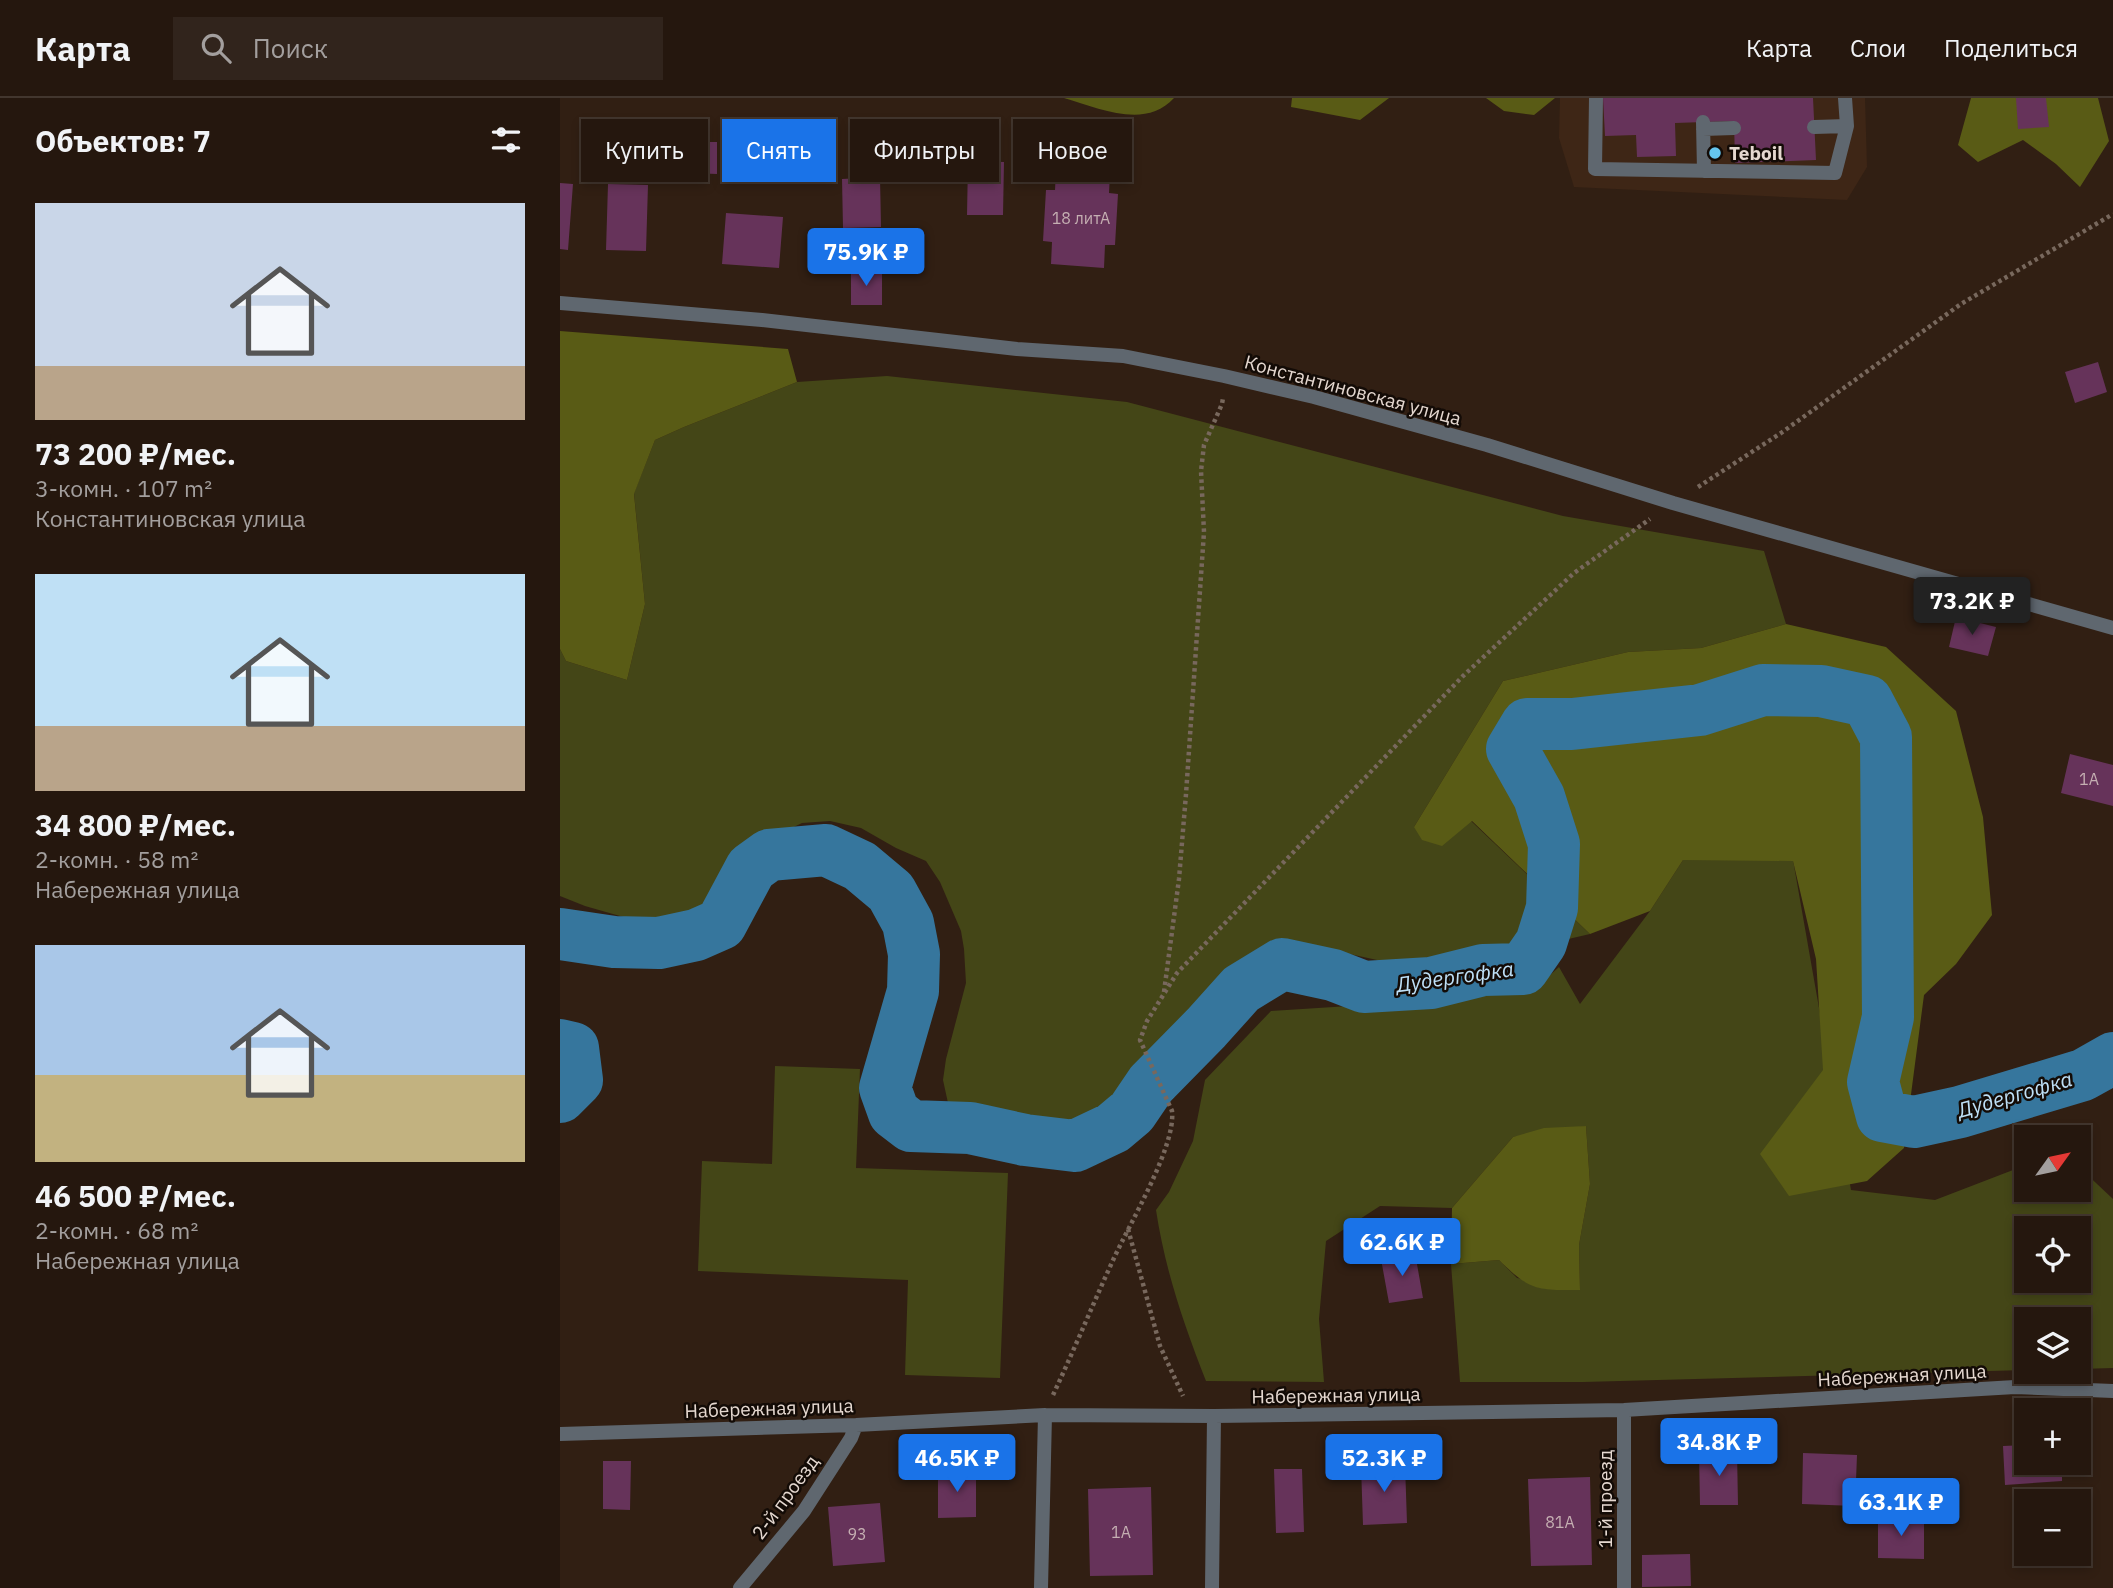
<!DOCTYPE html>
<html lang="ru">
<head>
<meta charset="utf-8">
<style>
	:root { --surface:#25170e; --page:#31241c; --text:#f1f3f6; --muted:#a39f9e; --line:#42362e; --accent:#1a73e8 }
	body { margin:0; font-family:"IBM Plex Sans",sans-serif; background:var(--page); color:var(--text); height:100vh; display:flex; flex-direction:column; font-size:26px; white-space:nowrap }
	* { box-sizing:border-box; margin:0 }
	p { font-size:23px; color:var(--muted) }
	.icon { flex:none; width:38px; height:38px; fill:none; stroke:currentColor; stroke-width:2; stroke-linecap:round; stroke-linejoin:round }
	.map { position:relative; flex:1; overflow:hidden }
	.sheet { display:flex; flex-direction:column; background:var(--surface); width:560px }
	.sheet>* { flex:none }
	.guide { position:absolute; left:21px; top:21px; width:665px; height:63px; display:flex; gap:14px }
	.needle { width:46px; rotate:57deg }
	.tools { position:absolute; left:1454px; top:1027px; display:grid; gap:14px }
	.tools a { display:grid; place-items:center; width:77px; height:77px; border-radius:0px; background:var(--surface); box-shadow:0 4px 10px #0003,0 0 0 2px var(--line); font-size:35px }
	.price { position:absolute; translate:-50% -60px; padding:0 16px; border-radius:7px; background:var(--accent); color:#fff; font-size:23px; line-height:46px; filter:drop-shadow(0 2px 4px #0008) }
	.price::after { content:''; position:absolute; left:50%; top:42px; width:21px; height:16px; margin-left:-10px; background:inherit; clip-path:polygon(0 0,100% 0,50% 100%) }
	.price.selected { background:#222; color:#fff }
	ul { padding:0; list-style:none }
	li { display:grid; align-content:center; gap:14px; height:371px; padding:0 35px }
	li span { display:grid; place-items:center; height:217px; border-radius:0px; color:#555 }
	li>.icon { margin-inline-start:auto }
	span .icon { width:126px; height:126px; fill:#fffc; stroke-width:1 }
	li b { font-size:30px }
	h2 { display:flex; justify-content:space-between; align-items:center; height:84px; padding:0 35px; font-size:30px }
	.chip { padding:0 24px; border-radius:0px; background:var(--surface); box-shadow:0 4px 10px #0003,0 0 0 2px var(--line); font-size:24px; line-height:63px }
	.chip.selected { background:var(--accent); color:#fff }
	header { display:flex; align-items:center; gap:42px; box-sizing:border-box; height:98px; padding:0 35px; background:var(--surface); border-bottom:2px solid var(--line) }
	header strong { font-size:33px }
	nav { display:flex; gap:38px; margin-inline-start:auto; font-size:24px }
	.search { width:490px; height:63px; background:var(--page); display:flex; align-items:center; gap:18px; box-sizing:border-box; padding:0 24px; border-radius:0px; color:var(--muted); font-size:26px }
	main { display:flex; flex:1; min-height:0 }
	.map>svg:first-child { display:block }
	.built { fill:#3e2616 }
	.green { fill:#444617; fill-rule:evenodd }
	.forest { fill:#595b15 }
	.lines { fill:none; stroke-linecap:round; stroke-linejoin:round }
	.river { stroke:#36769d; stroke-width:52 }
	.building { fill:#66335a }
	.path { stroke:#78685d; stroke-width:4.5; stroke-dasharray:3.5 3.5; stroke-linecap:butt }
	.service { stroke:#5f676f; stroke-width:14 }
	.minor { stroke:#5f676f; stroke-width:14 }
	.poi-dot { fill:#65c5ee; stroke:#130b06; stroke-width:2.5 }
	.labels { text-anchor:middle; stroke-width:5; stroke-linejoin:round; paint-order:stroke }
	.number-label { font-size:16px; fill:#c5afb2 }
	.poi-label { font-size:19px; font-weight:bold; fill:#e5d8d0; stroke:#130b06; text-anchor:start }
	.street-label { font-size:19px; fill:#e5d8d0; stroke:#130b06 }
	.water-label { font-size:21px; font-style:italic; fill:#bee0f7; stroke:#130b06 }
</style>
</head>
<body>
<header>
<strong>Карта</strong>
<div class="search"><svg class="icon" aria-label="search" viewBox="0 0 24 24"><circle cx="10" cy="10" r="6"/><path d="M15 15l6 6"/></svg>Поиск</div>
<nav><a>Карта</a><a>Слои</a><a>Поделиться</a></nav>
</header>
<main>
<section class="sheet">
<h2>Объектов: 7<svg class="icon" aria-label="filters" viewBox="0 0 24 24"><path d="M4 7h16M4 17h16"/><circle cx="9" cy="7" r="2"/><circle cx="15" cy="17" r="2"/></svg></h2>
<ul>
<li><span style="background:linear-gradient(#c9d6e8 75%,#b9a48a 0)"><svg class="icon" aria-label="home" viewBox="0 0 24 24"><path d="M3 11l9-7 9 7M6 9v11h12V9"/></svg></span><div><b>73 200 ₽/мес.</b><p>3-комн. · 107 m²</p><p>Константиновская улица</p></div></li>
<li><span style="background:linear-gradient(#bfe0f5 70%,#b9a48a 0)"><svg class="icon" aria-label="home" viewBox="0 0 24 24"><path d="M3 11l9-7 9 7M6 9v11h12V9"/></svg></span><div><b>34 800 ₽/мес.</b><p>2-комн. · 58 m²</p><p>Набережная улица</p></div></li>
<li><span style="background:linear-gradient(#a9c7e8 60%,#c2b280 0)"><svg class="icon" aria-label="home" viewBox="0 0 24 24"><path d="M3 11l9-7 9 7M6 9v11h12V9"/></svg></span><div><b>46 500 ₽/мес.</b><p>2-комн. · 68 m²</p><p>Набережная улица</p></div></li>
</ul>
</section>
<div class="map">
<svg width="1553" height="1490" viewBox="0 0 1553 1490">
	<rect width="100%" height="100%" fill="#311f13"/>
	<path class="built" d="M1000,0H1305L1307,69L1287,102L1014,89L999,40Z"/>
	<path class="green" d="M327,278L567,304L1003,418L1204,453L1226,526L1141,550L1068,554L943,583L854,729L911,723L1030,836L957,853L906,855L839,871L817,862L744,846L725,847L704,856L662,890L629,928L582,971L546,1018L523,1028L489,1026L443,1013L388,1005L383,982L386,961L406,885L404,851L401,833L380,784L366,763L336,750L301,730L270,723L242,725L182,754L153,802L138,816L95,828L25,808L0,798V551L6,563L67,582L85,506L74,395L95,342L124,329L237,284Z
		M1123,762H1233L1291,1092L1375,1102L1466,1067V1092H1519V1069L1553,1101V1270L1519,1271V1222H1466V1272L1023,1284H900L891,1166L939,1162L957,1180L1020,1192L1019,1147L1030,1086L1026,1028L953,1039L892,1110L820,1108L766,1143L759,1221L764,1284L646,1283C624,1227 605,1172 596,1112L609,1094L633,1043L645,982L711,913L805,907L836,902L896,901L938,893L971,894L999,869L1020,906L1090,813ZM1466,1130H1519V1183H1466Z
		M215,968L300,971L296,1070L448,1075L440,1280L345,1277L348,1182L138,1173L142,1063L212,1066Z"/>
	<path class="forest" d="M504,0H614C585,32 539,10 504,0Z
		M732,0H829L800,22L731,9Z
		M926,0H995L974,17L944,13Z
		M1411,0H1538L1549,43L1520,89L1496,66L1463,42L1418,64L1398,47Z
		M0,233L228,251L237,284L124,329L95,342L74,396L85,506L67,582L6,563L0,551Z
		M1226,526L1326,549L1396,613L1423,719L1432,817L1396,866L1364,897L1344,1050L1307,1083L1229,1098L1200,1056L1263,972L1256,861L1233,763L1123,762L1090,813L1030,836L912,723L882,748L862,742L854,729L943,583L1068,554L1141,550Z
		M1026,1028L1030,1086L1019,1147L1020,1192C977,1192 970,1193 939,1162L891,1166L892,1110L953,1039L984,1030Z"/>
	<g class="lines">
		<path class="river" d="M0,836L54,844L99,845L136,837L161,826L191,770L209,757L266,752L300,768L331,794L348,825L354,856L353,893L325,990L334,1015L351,1028L410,1030L465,1042L515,1048L553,1030L572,1014L591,986L646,930L681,891L722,866L773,877L804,889L871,885L923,872L963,871L981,845L992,810L994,746L979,699L952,651L967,626H1012L1140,612L1203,592L1261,593L1307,603L1326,639L1328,919L1313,984L1322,1018L1354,1024L1400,1014L1523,977L1553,960
			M0,947L13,950L17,982L0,999"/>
	</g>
	<path class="building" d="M1043,0H1253L1256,62L1175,65L1174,23L1115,25L1116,58L1077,59L1076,37L1045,38Z
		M1456,0H1486L1489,29L1458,31Z
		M131,44H157V76L130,75Z
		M497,52L551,55L549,95L558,96L555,147H545L544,170L491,166L492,144L483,143L486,92H495Z
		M408,63L444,64L443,117H407Z
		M320,79L321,129L283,130L282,81Z
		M0,85L13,86L8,152L0,151Z
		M48,86L88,87L86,153L46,152Z
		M166,115L223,119L219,170L162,166Z
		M291,173H322V207H291Z
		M1538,264L1547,294L1515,305L1505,274Z
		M1396,519L1436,529L1428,558L1389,549Z
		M1510,656L1553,667V708L1501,695Z
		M855,1155L863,1200L829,1205L821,1161Z
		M1466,1347V1365H1502V1383L1445,1387L1443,1348Z
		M1177,1353L1178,1407H1140L1139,1354Z
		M1243,1355L1297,1357L1295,1408L1242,1406Z
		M43,1363H71L70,1412L43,1411Z
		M845,1366L847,1425L803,1427L801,1368Z
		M714,1371H742L744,1434L716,1435Z
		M378,1373H416V1419L378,1420Z
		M1030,1379L1032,1467L971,1468L968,1381Z
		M591,1389L593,1477L530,1478L528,1391Z
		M320,1405L325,1464L273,1468L268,1409Z
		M1318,1420H1364V1461L1318,1460Z
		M1130,1456L1131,1488L1082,1489V1457Z"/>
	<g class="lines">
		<path class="path" d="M1138,389L1221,335L1401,206L1553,116
			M604,894L619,781L626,696L644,434L641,373L644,347L662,306L663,300
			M568,1131L600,1248L623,1298
			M493,1297C514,1252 533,1206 554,1160C570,1125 616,1048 612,1013L580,942L587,923L617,875L903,578L1014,475L1090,421"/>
		<path class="service" d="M1036,0L1035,71L1275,75L1287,28L1285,0
			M1143,24L1144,73
			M1254,29L1287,28
			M1143,31L1174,30"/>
		<path class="minor" d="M0,205L202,222L457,251L563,258L664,278L754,299L927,347L1113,405L1553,530
			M1064,1312V1490
			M0,1336L296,1327L485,1317L654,1318L1064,1312L1455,1289L1553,1293
			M180,1490L244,1413L291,1340L296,1327
			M481,1490L485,1317
			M652,1490L654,1318"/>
	</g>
	<circle class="poi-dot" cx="1155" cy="55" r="7"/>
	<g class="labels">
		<g class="number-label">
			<text x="521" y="126">18 литА</text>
			<text x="1529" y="687">1А</text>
			<text x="1000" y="1430">81А</text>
			<text x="561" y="1440">1А</text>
			<text x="297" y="1442">93</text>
		</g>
		<g class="poi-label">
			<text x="1169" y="62">Teboil</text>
		</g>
		<g class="street-label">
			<text transform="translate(793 292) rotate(15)" y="7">Константиновская улица</text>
			<text transform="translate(1342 1277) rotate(-3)" y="7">Набережная улица</text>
			<text transform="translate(776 1297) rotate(-1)" y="7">Набережная улица</text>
			<text transform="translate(209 1310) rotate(-2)" y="7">Набережная улица</text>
			<text transform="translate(225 1399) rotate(-54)" y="7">2-й проезд</text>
			<text transform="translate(1045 1401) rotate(-90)" y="7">1-й проезд</text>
		</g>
		<g class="water-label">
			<text transform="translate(895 879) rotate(-8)" y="7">Дудергофка</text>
			<text transform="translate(1455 997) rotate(-16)" y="7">Дудергофка</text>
		</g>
	</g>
</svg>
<div class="tools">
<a><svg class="needle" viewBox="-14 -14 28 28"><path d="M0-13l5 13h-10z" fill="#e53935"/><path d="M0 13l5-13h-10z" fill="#a39f9e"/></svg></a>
<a><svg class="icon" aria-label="locate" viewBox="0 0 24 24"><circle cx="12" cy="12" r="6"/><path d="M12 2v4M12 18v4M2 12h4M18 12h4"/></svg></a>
<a><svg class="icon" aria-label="layers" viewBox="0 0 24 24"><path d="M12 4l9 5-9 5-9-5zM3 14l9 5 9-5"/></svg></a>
<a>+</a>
<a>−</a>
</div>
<b class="price" style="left:306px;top:190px">75.9K ₽</b>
<b class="price selected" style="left:1412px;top:539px">73.2K ₽</b>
<b class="price" style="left:842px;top:1180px">62.6K ₽</b>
<b class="price" style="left:1159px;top:1380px">34.8K ₽</b>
<b class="price" style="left:397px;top:1396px">46.5K ₽</b>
<b class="price" style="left:824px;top:1396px">52.3K ₽</b>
<b class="price" style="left:1341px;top:1440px">63.1K ₽</b>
<div class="guide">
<a class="chip">Купить</a>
<a class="chip selected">Снять</a>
<a class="chip">Фильтры</a>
<a class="chip">Новое</a>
</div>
</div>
</main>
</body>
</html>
